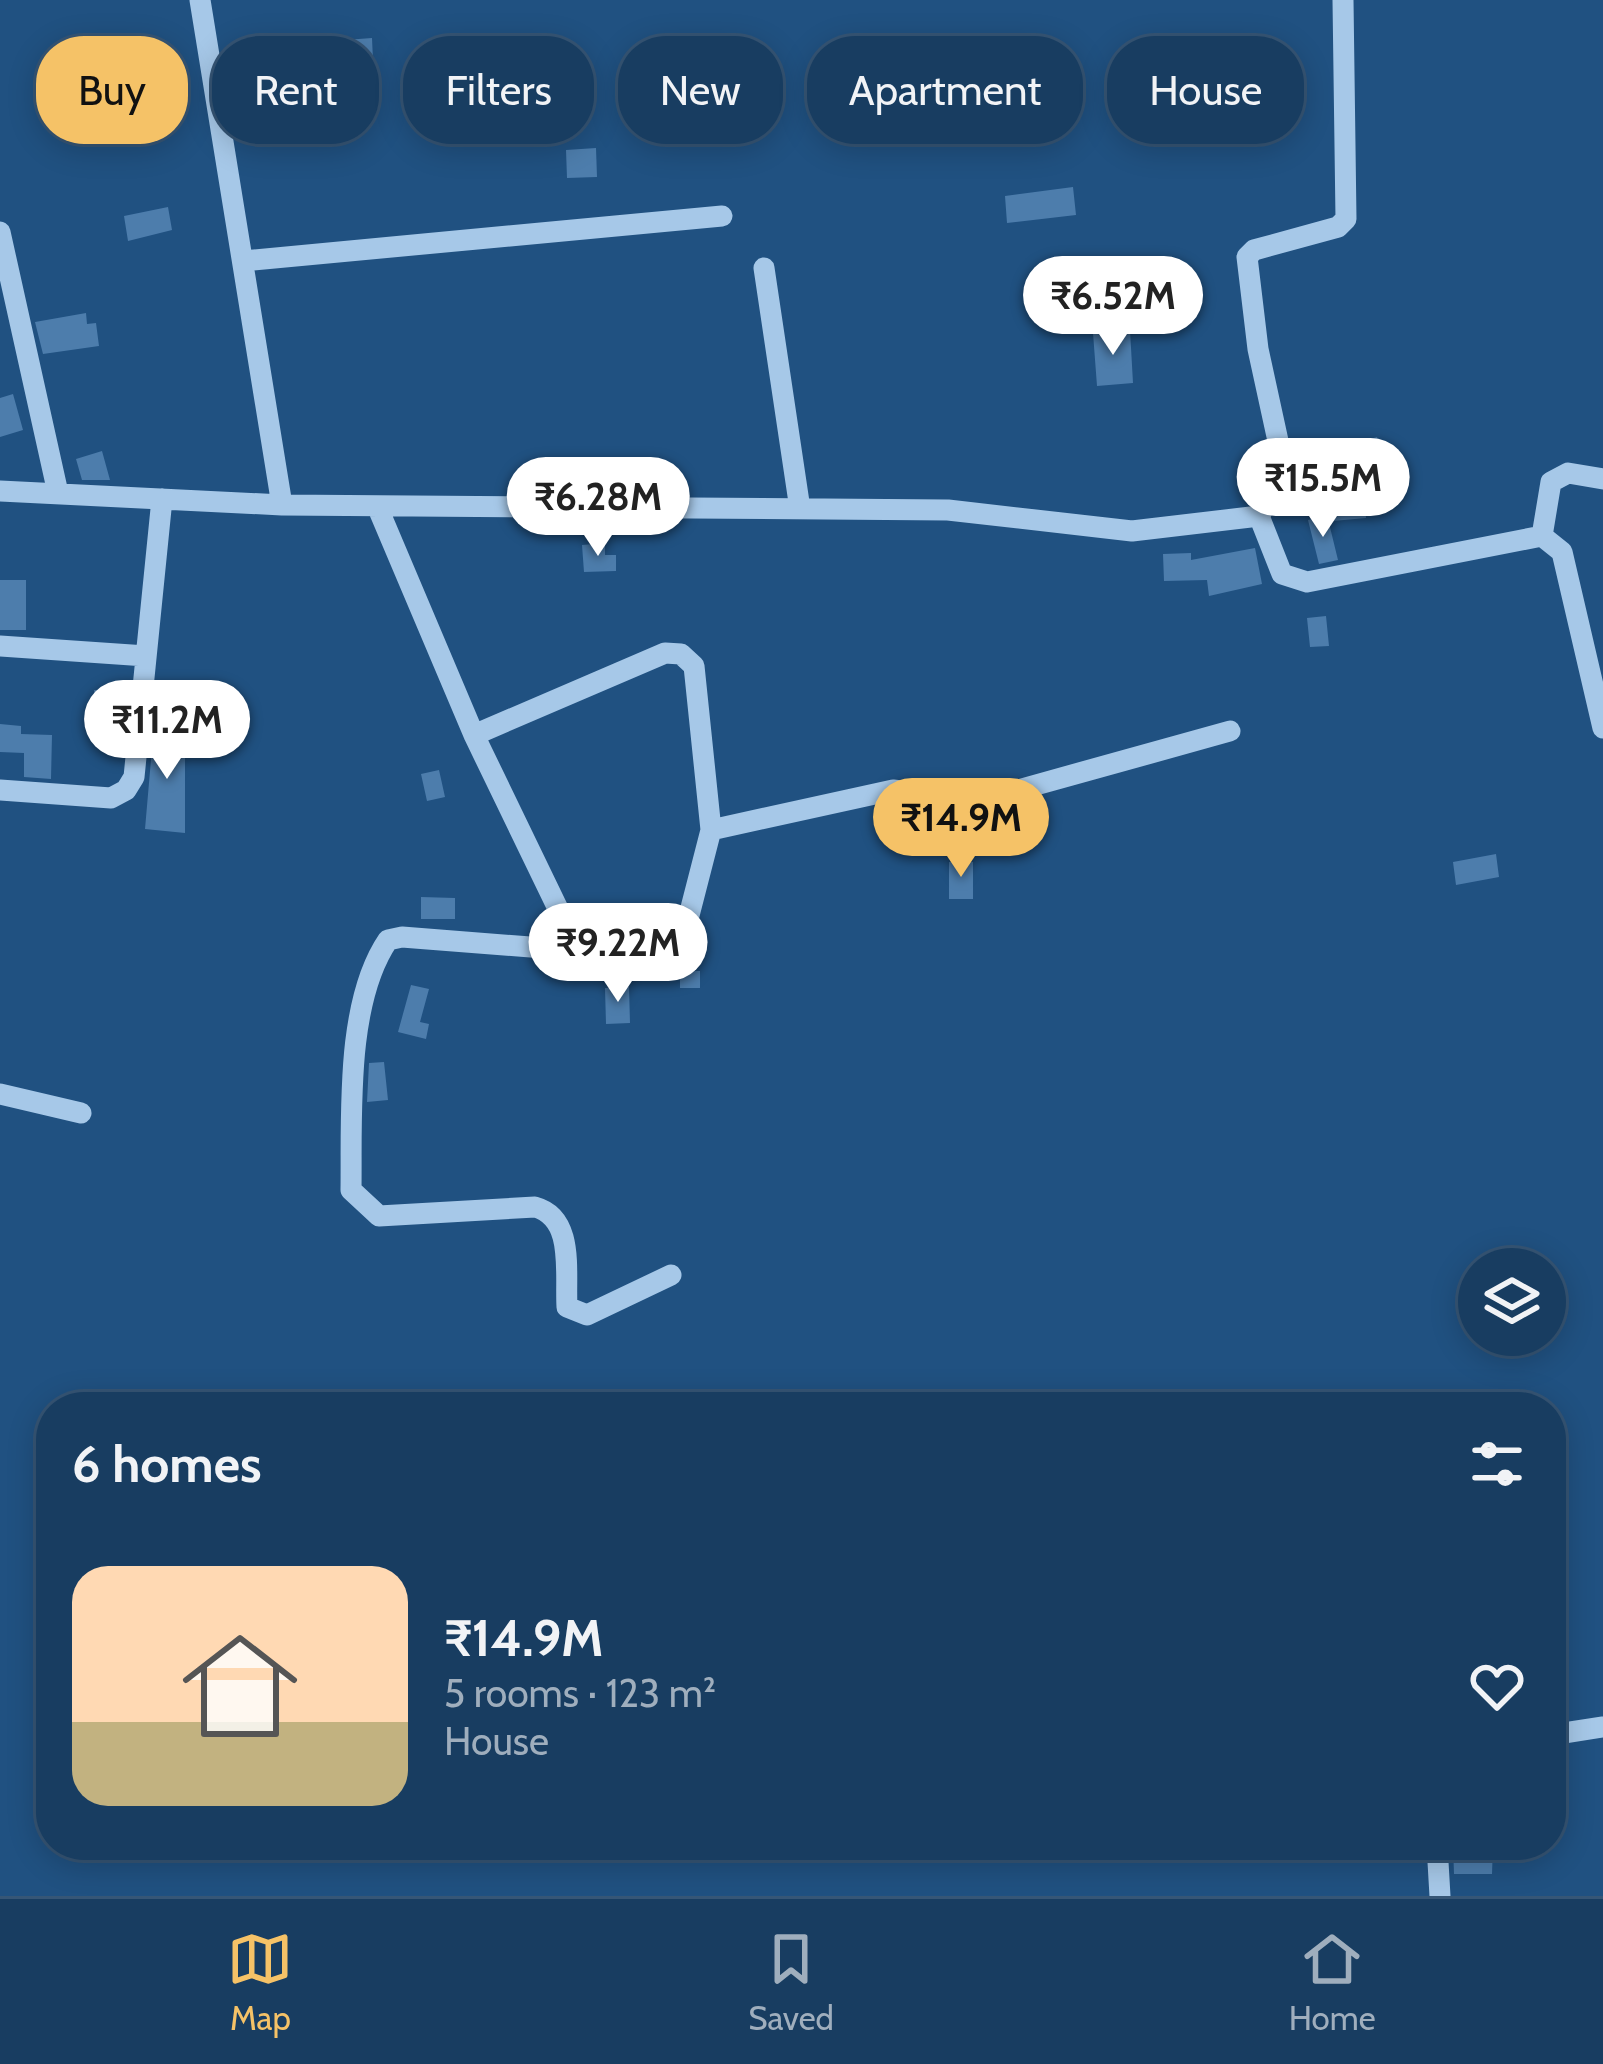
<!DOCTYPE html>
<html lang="en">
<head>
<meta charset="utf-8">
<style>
	:root { --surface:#183d61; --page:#25486a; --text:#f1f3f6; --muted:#9faebd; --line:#365676; --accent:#f5c267 }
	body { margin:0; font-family:Cabin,sans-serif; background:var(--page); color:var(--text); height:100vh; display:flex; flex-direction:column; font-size:45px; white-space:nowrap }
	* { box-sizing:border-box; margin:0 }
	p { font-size:39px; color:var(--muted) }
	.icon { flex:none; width:66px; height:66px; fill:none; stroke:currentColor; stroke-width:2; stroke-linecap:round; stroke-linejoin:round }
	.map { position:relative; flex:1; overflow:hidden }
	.drawer { position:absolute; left:36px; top:1392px; width:1530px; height:468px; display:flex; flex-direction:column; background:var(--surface); border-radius:48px; box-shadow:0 6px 30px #0003,0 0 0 3px var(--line) }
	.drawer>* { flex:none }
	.hud { position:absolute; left:36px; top:36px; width:1533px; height:108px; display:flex; gap:24px }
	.fabs { position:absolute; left:1458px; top:1248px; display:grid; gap:24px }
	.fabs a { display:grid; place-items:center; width:108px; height:108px; border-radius:50%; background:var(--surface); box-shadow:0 6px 30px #0003,0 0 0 3px var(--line); font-size:60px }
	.price { position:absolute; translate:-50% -102px; padding:0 27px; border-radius:42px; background:#fff; color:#222; font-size:39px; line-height:78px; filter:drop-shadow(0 3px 6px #0008) }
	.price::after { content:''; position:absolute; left:50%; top:72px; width:36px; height:27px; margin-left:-18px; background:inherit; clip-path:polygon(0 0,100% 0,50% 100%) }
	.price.on { background:var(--accent); color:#111 }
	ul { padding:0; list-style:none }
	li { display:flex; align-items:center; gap:36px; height:300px; padding:0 36px }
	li+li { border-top:3px solid var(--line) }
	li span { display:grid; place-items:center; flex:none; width:336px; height:240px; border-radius:36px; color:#555 }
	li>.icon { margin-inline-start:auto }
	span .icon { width:144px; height:144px; fill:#fffc; stroke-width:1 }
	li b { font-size:51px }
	h2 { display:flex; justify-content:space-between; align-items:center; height:144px; padding:0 36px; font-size:51px }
	.chip { padding:0 42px; border-radius:48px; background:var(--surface); box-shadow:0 6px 30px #0003,0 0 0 3px var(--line); font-size:42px; line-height:108px }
	.chip.on { background:var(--accent); color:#111 }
	.tabs { display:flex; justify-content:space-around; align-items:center; height:168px; border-top:3px solid var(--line); background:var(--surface); font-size:33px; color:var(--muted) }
	.tabs a { display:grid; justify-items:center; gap:6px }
	.tabs .on { color:var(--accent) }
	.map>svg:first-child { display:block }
	.building { fill:#4d7dac }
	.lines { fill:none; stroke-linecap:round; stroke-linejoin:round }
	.minor { stroke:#a6c8e8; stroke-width:21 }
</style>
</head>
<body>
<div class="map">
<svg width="1603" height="1896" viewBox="0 0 1603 1896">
	<rect width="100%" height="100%" fill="#205181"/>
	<path class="building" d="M372,38L374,83L330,89L325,53L345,50V40Z
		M120,121L122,144L97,147L95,124Z
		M596,148L597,177L567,178L566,150Z
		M1073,187L1076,215L1007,223L1005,196Z
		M168,207L172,230L128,241L124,216Z
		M86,313L87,324L96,323L99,346L43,354L35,322Z
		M1130,330L1133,383L1097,386L1093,333Z
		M13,394L23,430L0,437V398Z
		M1377,437L1383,457L1361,464L1366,518L1333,521L1328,462L1356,460L1351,445Z
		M102,451L110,480H82L76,459Z
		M1327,515L1338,560L1319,564L1308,520Z
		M605,543V555H616V571L584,572L582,545Z
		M1255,548L1262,584L1209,596L1207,580L1164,581L1163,554L1191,553V560Z
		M0,580H26V630H0Z
		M1326,616L1329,646L1310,647L1307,618Z
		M94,690H120V720H95Z
		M0,724L21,726V734L52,735L51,779L24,777V753L0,752Z
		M154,725L185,732V833L145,829Z
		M439,770L445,797L427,801L421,774Z
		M1496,854L1499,877L1456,885L1453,862Z
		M949,862H973V899H949Z
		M421,897L455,898V919H421Z
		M680,971H700V988H680Z
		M411,985L429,989L420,1022L429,1024L426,1039L398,1032Z
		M629,987L630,1023L606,1024L605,988Z
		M384,1062L388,1100L367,1102L369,1063Z
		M1453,1845H1493L1492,1874H1454Z"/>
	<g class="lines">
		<path class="minor" d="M200,0L282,505
			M0,232L58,493
			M243,261L722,216
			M764,268L800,509
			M0,491L282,505L948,510L1132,531L1259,516L1282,574L1307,582L1542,536L1551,482L1568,473L1603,479
			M377,506L474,735L562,917L565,938L556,949L402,937L388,940C345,1003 352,1117 351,1190L379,1216L535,1207C575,1218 565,1272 567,1307L587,1315L671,1275
			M1259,516L1285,473L1258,349L1247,257L1254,250L1338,227L1346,219L1343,0
			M1542,536L1562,552L1603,728
			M0,646L146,656
			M474,735L665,653L681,654L694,666L711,830L685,931
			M0,790L111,798L126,790L134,777L162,499
			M711,830L893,790L947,796L1018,790L1230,731
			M0,1094L81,1113
			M1551,1735L1603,1727
			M1437,1845L1440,1896"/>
	</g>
</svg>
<div class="fabs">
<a><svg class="icon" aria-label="layers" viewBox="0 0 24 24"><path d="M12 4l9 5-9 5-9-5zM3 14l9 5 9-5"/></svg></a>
</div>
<b class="price" style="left:1113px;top:358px">₹6.52M</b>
<b class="price" style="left:1323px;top:540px">₹15.5M</b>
<b class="price" style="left:598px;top:559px">₹6.28M</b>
<b class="price" style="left:167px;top:782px">₹11.2M</b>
<b class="price on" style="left:961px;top:880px">₹14.9M</b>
<b class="price" style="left:618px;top:1005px">₹9.22M</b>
<div class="hud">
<a class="chip on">Buy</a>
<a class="chip">Rent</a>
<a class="chip">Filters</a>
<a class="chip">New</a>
<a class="chip">Apartment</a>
<a class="chip">House</a>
</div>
<section class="drawer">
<h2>6 homes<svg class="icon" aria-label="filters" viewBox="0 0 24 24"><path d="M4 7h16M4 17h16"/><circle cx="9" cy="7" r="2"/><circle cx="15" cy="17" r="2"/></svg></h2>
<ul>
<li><span style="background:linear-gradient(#ffd9b3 65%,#c2b280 0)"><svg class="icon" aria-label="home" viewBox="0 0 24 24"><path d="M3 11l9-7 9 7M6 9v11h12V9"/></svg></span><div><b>₹14.9M</b><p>5 rooms · 123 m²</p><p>House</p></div><svg class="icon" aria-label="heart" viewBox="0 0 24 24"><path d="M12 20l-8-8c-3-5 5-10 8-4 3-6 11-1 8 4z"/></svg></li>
</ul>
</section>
</div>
<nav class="tabs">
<a class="on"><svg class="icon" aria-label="map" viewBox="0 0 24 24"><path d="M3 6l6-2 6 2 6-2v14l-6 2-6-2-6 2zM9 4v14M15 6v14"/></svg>Map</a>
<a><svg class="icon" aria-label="saved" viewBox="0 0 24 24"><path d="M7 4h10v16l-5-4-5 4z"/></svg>Saved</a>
<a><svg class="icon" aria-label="home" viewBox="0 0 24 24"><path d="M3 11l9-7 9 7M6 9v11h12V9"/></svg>Home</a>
</nav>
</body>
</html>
